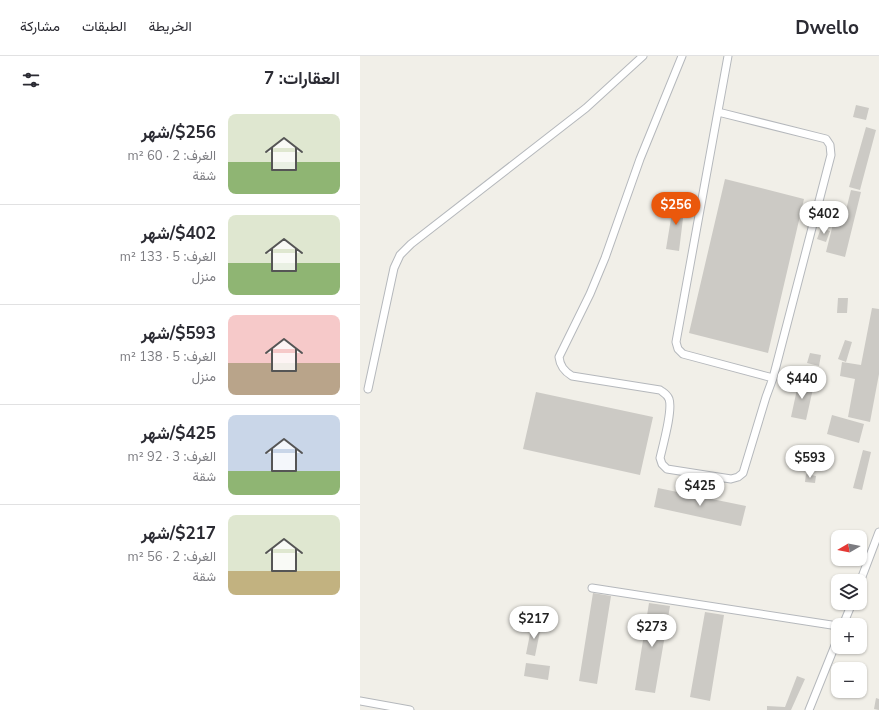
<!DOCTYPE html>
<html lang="ar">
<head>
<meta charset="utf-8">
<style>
	:root { --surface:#fff; --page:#f2f2f3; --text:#2b2b33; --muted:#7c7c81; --line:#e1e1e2; --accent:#ea580c }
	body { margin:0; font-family:"Nunito Sans",Vazirmatn,sans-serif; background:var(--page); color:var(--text); direction:rtl; height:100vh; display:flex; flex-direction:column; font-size:15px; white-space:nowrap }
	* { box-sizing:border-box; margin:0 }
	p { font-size:13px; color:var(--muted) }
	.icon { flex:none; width:22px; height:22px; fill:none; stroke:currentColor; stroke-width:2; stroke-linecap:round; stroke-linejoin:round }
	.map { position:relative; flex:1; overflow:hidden; direction:ltr }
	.details { display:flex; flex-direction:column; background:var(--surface); width:360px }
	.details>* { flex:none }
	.needle { width:26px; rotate:260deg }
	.buttons { position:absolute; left:471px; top:474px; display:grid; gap:8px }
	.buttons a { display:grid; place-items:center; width:36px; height:36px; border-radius:8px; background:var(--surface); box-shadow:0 1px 3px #0004; font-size:20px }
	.price { position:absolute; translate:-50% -34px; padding:0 9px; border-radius:14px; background:#fff; color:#222; font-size:13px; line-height:26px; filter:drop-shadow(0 1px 2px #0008) }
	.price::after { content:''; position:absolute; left:50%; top:24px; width:12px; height:9px; margin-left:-6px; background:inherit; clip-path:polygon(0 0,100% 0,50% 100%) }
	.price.on { background:var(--accent); color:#fff }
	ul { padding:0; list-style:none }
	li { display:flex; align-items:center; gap:12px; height:100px; padding:0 20px }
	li+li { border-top:1px solid var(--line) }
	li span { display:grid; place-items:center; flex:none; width:112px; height:80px; border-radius:8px; color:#555 }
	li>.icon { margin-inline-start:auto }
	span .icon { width:48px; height:48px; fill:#fffc; stroke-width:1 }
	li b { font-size:17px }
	h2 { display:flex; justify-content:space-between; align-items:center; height:48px; padding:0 20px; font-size:17px }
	header { display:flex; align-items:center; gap:24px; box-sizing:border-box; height:56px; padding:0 20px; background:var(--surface); border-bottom:1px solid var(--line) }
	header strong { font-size:19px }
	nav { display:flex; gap:22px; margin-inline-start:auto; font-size:14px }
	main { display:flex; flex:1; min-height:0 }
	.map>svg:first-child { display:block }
	.building { fill:#cccac5 }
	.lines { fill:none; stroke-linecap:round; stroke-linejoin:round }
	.lane-casing { stroke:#b5b8bc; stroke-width:9 }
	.lane { stroke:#fff; stroke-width:7 }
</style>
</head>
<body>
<header>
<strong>Dwello</strong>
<nav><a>الخريطة</a><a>الطبقات</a><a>مشاركة</a></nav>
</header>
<main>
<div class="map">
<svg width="519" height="654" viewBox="0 0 519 654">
	<rect width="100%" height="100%" fill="#f1efe8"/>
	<path class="building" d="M496,49L509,52L506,64L493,61Z
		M506,71L516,74L500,134L489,131Z
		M365,123L444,143L408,297L329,277Z
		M491,134L501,136L485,201L466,196L476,156L485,158Z
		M314,144L325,146L319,195L306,193Z
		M461,172L470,175L466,186L457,183Z
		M478,242H488L487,257H477Z
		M512,252L519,253V318L510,366L488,361L495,323L480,320L482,306L501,309Z
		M485,284L492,286L486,306L478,303Z
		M450,297L461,299L459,310L447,307Z
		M439,324L454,328L446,364L431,361Z
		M176,336L293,361L280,419L163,393Z
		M472,359L504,368L499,387L467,378Z
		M503,394L511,396L502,434L493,432Z
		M446,418L456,420L455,427L445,426Z
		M298,432L386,450L381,470L294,451Z
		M233,537L251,540L237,628L219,625Z
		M289,547L310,550L295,637L275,634Z
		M345,556L364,559L350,645L330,641Z
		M172,568L181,570L175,600L166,598Z
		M166,607L190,610L188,624L164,620Z
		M437,620L445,623L431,654H407V650L425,651Z
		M516,642L519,643V654L514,653Z"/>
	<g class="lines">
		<defs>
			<path id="lane" d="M322,0L280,103L245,202L230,238L199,301C200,310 204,315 212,320L300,334C304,337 307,338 309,343C313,354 303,389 300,402L302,408L307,413L371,423L378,421L383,417L406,341L413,322L471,99L470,89L466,83L358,56
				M368,0L316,286L318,293L323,298L413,322
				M8,333L34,212L40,199L51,188L226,52L283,0
				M500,526L519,476
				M232,532L478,570
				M483,569L492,547
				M0,645L50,654
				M449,654L478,582"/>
		</defs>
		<use href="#lane" class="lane-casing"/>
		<use href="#lane" class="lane"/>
	</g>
</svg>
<div class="buttons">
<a><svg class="needle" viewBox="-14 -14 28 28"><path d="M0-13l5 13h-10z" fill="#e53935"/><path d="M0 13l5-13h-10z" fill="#7c7c81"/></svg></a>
<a><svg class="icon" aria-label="layers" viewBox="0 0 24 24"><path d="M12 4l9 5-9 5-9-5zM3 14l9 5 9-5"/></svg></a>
<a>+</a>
<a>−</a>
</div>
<b class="price on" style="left:316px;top:170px">$256</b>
<b class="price" style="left:464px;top:179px">$402</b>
<b class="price" style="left:442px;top:344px">$440</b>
<b class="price" style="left:450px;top:423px">$593</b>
<b class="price" style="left:340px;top:451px">$425</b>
<b class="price" style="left:174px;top:584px">$217</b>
<b class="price" style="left:292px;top:592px">$273</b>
</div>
<section class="details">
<h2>العقارات: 7<svg class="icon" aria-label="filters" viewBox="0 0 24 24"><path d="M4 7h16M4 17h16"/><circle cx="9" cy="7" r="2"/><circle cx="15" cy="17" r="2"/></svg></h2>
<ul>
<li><span style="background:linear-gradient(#dfe7d0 60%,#8fb573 0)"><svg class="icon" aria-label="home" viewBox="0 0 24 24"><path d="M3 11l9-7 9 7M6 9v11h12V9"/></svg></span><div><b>$256/شهر</b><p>الغرف: 2 · 60 m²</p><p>شقة</p></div></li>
<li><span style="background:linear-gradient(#dfe7d0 60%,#8fb573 0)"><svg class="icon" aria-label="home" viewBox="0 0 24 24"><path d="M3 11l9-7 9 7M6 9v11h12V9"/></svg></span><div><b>$402/شهر</b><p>الغرف: 5 · 133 m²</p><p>منزل</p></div></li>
<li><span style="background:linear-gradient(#f6c9c9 60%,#b9a48a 0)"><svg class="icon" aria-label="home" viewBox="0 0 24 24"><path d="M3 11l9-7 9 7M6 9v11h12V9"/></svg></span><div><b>$593/شهر</b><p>الغرف: 5 · 138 m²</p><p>منزل</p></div></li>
<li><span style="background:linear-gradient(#c9d6e8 70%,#8fb573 0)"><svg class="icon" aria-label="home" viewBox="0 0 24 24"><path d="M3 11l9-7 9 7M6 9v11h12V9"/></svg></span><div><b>$425/شهر</b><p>الغرف: 3 · 92 m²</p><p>شقة</p></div></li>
<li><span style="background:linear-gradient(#dfe7d0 70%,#c2b280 0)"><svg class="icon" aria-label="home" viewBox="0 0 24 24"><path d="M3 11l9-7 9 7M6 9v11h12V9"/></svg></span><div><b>$217/شهر</b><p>الغرف: 2 · 56 m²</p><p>شقة</p></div></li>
</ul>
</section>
</main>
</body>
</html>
